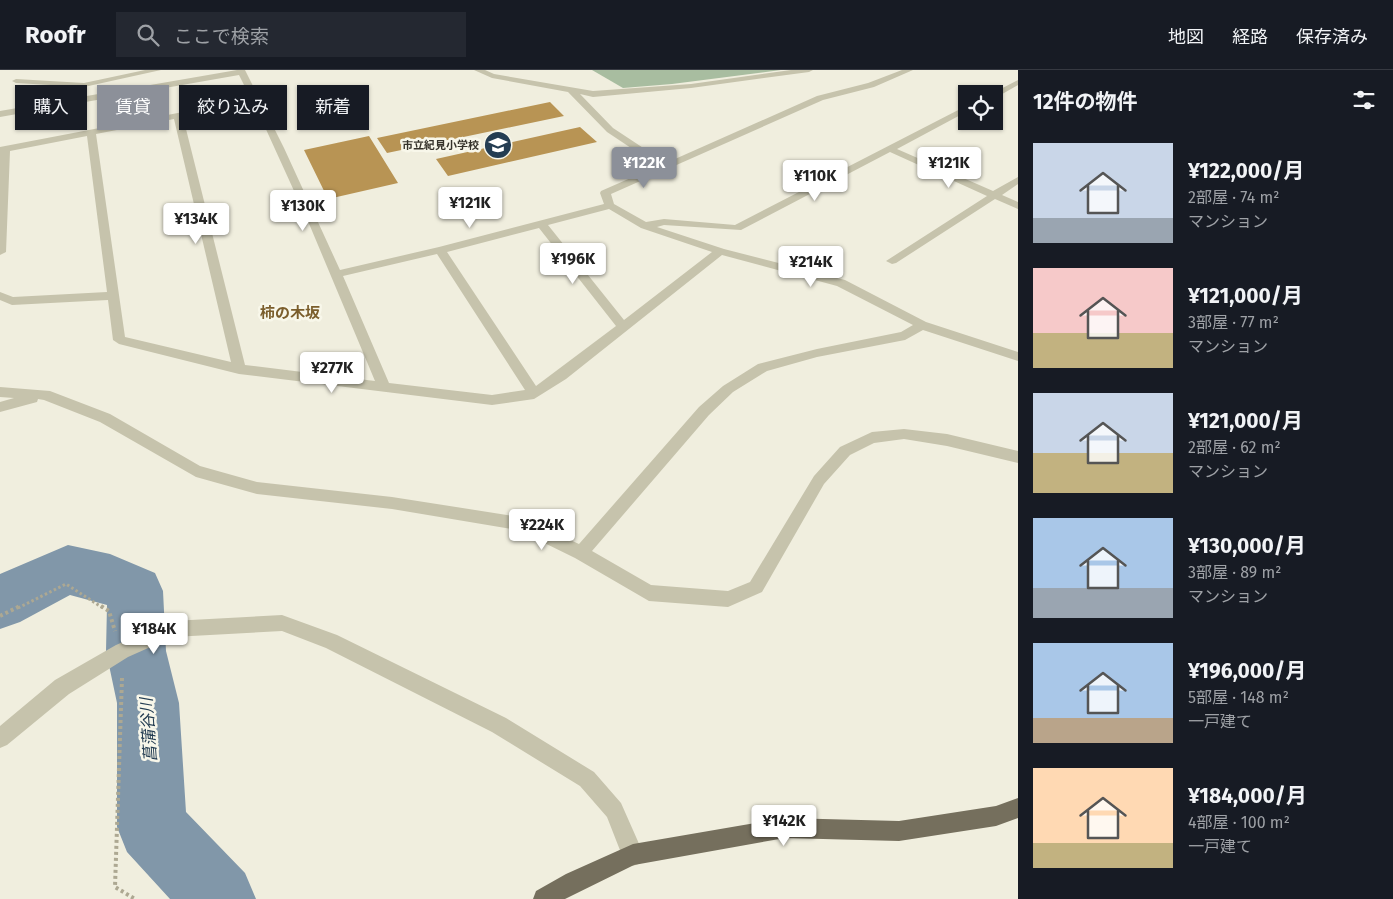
<!DOCTYPE html>
<html lang="ja">
<head>
<meta charset="utf-8">
<style>
	:root { --surface:#171b24; --page:#242831; --text:#f1f3f6; --muted:#9ea1a6; --line:#363941; --accent:#8c9099 }
	body { margin:0; font-family:"Fira Sans","Noto Sans JP",sans-serif; background:var(--page); color:var(--text); height:100vh; display:flex; flex-direction:column; font-size:19px; white-space:nowrap }
	* { box-sizing:border-box; margin:0 }
	p { font-size:16px; color:var(--muted) }
	.icon { flex:none; width:28px; height:28px; fill:none; stroke:currentColor; stroke-width:2; stroke-linecap:round; stroke-linejoin:round }
	.map { position:relative; flex:1; overflow:hidden }
	.sheet { display:flex; flex-direction:column; background:var(--surface); width:375px }
	.sheet>* { flex:none }
	.banner { position:absolute; left:15px; top:15px; width:475px; height:45px; display:flex; gap:10px }
	.fabs { position:absolute; left:958px; top:15px; display:grid; gap:10px }
	.fabs a { display:grid; place-items:center; width:45px; height:45px; border-radius:0px; background:var(--surface); box-shadow:0 1px 4px #0004; font-size:25px }
	.price { position:absolute; translate:-50% -42px; padding:0 11px; border-radius:5px; background:#fff; color:#222; font-size:16px; line-height:32px; filter:drop-shadow(0 1px 2px #0008) }
	.price::after { content:''; position:absolute; left:50%; top:30px; width:15px; height:11px; margin-left:-8px; background:inherit; clip-path:polygon(0 0,100% 0,50% 100%) }
	.price.active { background:var(--accent); color:#fff }
	ul { padding:0; list-style:none }
	li { display:flex; align-items:center; gap:15px; height:125px; padding:0 15px }
	li span { display:grid; place-items:center; flex:none; width:140px; height:100px; border-radius:0px; color:#555 }
	li>.icon { margin-inline-start:auto }
	span .icon { width:60px; height:60px; fill:#fffc; stroke-width:1 }
	li b { font-size:21px }
	h2 { display:flex; justify-content:space-between; align-items:center; height:60px; padding:0 15px; font-size:21px }
	.tag { padding:0 18px; border-radius:0px; background:var(--surface); box-shadow:0 1px 4px #0004; font-size:18px; line-height:45px }
	.tag.active { background:var(--accent); color:#fff }
	header { display:flex; align-items:center; gap:30px; box-sizing:border-box; height:70px; padding:0 25px; background:var(--surface); border-bottom:1px solid var(--line) }
	header strong { font-size:24px }
	nav { display:flex; gap:28px; margin-inline-start:auto; font-size:18px }
	.search { width:350px; height:45px; background:var(--page); display:flex; align-items:center; gap:12px; box-sizing:border-box; padding:0 18px; border-radius:0px; color:var(--muted); font-size:19px }
	main { display:flex; flex:1; min-height:0 }
	.map>svg:first-child { display:block }
	.green { fill:#a8bda0 }
	.lines { fill:none; stroke-linecap:round; stroke-linejoin:round }
	.river { fill:#8197a9; fill-rule:evenodd }
	.building { fill:#b89454 }
	.path-far1 { stroke:#ada892; stroke-width:3; stroke-dasharray:2.5 2.5; stroke-linecap:butt }
	.path { stroke:#ada892; stroke-width:4; stroke-dasharray:3 3; stroke-linecap:butt }
	.minor { fill:#c6c3ac; fill-rule:evenodd }
	.major { fill:#756f5d; fill-rule:evenodd }
	.labels { text-anchor:middle; stroke-width:5; stroke-linejoin:round; paint-order:stroke }
	.far-poi-label { font-size:11px; font-weight:bold; fill:#35322a; stroke:#f8f7ea; text-anchor:end }
	.quarter-label { font-size:15px; font-weight:bold; fill:#7b5e2c; stroke:#f8f7ea }
	.near-water-label { font-size:16px; font-style:italic; fill:#243d52; stroke:#f8f7ea }
</style>
</head>
<body>
<header>
<strong>Roofr</strong>
<div class="search"><svg class="icon" aria-label="search" viewBox="0 0 24 24"><circle cx="10" cy="10" r="6"/><path d="M15 15l6 6"/></svg>ここで検索</div>
<nav><a>地図</a><a>経路</a><a>保存済み</a></nav>
</header>
<main>
<div class="map">
<svg width="1018" height="829" viewBox="0 0 1018 829">
	<rect width="100%" height="100%" fill="#f0eede"/>
	<path class="green" d="M592,0H781L672,14L623,18Z"/>
	<g class="lines">
		<path class="river" d="M68,475L110,484L155,503L163,521L166,581L179,633L186,742L245,803L256,829H170L127,782L117,757V633L106,581L107,535L70,525L20,552L0,559V504Z"/>
	</g>
	<path class="building" d="M550,32L564,46L387,83L377,68Z
		M580,57L597,72L448,106L436,89Z
		M369,66L398,113L328,129L304,80Z"/>
	<g class="lines">
		<path class="path-far1" d="M18,538L66,514L103,538"/>
		<path class="path" d="M101,536L109,541L115,561
			M0,546L20,536
			M122,608L115,817L135,829"/>
		<path class="minor" d="M145,0H161L84,17L16,13L12,11L16,9L84,13Z
			M237,0H245L284,78L340,200L439,177L604,134L600,123L601,121L658,96L607,62L568,22L492,8L474,0H485L494,4L593,21L691,14L791,0H813L809,2L691,18L593,27L580,24L613,58L666,93L817,26L868,13L902,0H913L874,17L823,30L611,124L614,134L646,152L664,149L735,155L966,36V42L897,79L993,121L1018,107V114L1002,125L1018,132V139L995,129L896,193L892,194L886,191L987,126L890,82L741,160L664,155L657,157L724,179L845,210L926,252L1018,282V291L923,260L905,270L817,287L767,301L733,322L709,345L592,481L651,515L728,521L750,512L814,406L840,377L872,362L904,359L947,364L1018,381V393L947,376L904,369L874,373L850,385L824,414L762,522L728,537L649,531L575,488L518,460L392,439L257,424L196,407L100,352L44,330L38,329L37,332L0,342V332L14,328L0,327V317L50,321L110,344L200,396L257,412L392,427L520,447L579,474L699,337L723,316L758,294L817,279L901,262L913,255L837,216L722,185L566,309L534,329L492,335L239,304L119,274L113,270L108,230L12,235L0,230V222L13,227L107,222L87,66L10,81L6,182L0,185V77L251,29L239,5L0,47V41ZM254,33L310,156L375,311L245,295L183,47ZM174,49L231,292L125,267L96,64ZM609,139L641,158L712,182L624,250L548,155ZM539,158L616,256L536,316L447,182ZM437,184L525,320L492,325L389,313L343,206Z
			M1018,10V15L997,27H994V24H991Z
			M282,545L337,565L506,648L594,702L621,733L644,785L641,793L633,796L625,793L607,747L580,716L492,662L326,578L282,561L173,567L128,587L69,624L7,675L0,678V656L55,610L116,575L172,551Z"/>
		<path class="major" d="M1018,728V748L996,756L899,771L785,768L634,795L565,829H533L536,821L566,804L633,774L785,748L899,751L996,736Z"/>
	</g>
	<defs>
		<symbol id="school-disc" viewBox="-11 -11 22 22"><circle r="9.5" fill="#243d52" stroke="#f8f7ea"/><path d="M0-5L7-2L0 1L-7-2ZM-4 1L0 2.5L4 1V4Q0 6-4 4Z" fill="#fff"/></symbol>
	</defs>
	<g fill-rule="evenodd">
		<use href="#school-disc" x="482" y="59" width="32" height="32"/>
	</g>
	<g class="labels">
		<g class="far-poi-label">
			<text x="479" y="79">市立紀見小学校</text>
		</g>
		<g class="quarter-label">
			<text x="290" y="248">柿の木坂</text>
		</g>
		<g class="near-water-label">
			<text transform="translate(148 660) rotate(-94)" y="6">菖蒲谷川</text>
		</g>
	</g>
</svg>
<div class="fabs">
<a><svg class="icon" aria-label="locate" viewBox="0 0 24 24"><circle cx="12" cy="12" r="6"/><path d="M12 2v4M12 18v4M2 12h4M18 12h4"/></svg></a>
</div>
<b class="price active" style="left:644px;top:119px">¥122K</b>
<b class="price" style="left:949px;top:119px">¥121K</b>
<b class="price" style="left:815px;top:132px">¥110K</b>
<b class="price" style="left:470px;top:159px">¥121K</b>
<b class="price" style="left:303px;top:162px">¥130K</b>
<b class="price" style="left:196px;top:175px">¥134K</b>
<b class="price" style="left:573px;top:215px">¥196K</b>
<b class="price" style="left:811px;top:218px">¥214K</b>
<b class="price" style="left:332px;top:324px">¥277K</b>
<b class="price" style="left:542px;top:481px">¥224K</b>
<b class="price" style="left:154px;top:585px">¥184K</b>
<b class="price" style="left:784px;top:777px">¥142K</b>
<div class="banner">
<a class="tag">購入</a>
<a class="tag active">賃貸</a>
<a class="tag">絞り込み</a>
<a class="tag">新着</a>
</div>
</div>
<section class="sheet">
<h2>12件の物件<svg class="icon" aria-label="filters" viewBox="0 0 24 24"><path d="M4 7h16M4 17h16"/><circle cx="9" cy="7" r="2"/><circle cx="15" cy="17" r="2"/></svg></h2>
<ul>
<li><span style="background:linear-gradient(#c9d6e8 75%,#9aa5b1 0)"><svg class="icon" aria-label="home" viewBox="0 0 24 24"><path d="M3 11l9-7 9 7M6 9v11h12V9"/></svg></span><div><b>¥122,000/月</b><p>2部屋 · 74 m²</p><p>マンション</p></div></li>
<li><span style="background:linear-gradient(#f6c9c9 65%,#c2b280 0)"><svg class="icon" aria-label="home" viewBox="0 0 24 24"><path d="M3 11l9-7 9 7M6 9v11h12V9"/></svg></span><div><b>¥121,000/月</b><p>3部屋 · 77 m²</p><p>マンション</p></div></li>
<li><span style="background:linear-gradient(#c9d6e8 60%,#c2b280 0)"><svg class="icon" aria-label="home" viewBox="0 0 24 24"><path d="M3 11l9-7 9 7M6 9v11h12V9"/></svg></span><div><b>¥121,000/月</b><p>2部屋 · 62 m²</p><p>マンション</p></div></li>
<li><span style="background:linear-gradient(#a9c7e8 70%,#9aa5b1 0)"><svg class="icon" aria-label="home" viewBox="0 0 24 24"><path d="M3 11l9-7 9 7M6 9v11h12V9"/></svg></span><div><b>¥130,000/月</b><p>3部屋 · 89 m²</p><p>マンション</p></div></li>
<li><span style="background:linear-gradient(#a9c7e8 75%,#b9a48a 0)"><svg class="icon" aria-label="home" viewBox="0 0 24 24"><path d="M3 11l9-7 9 7M6 9v11h12V9"/></svg></span><div><b>¥196,000/月</b><p>5部屋 · 148 m²</p><p>一戸建て</p></div></li>
<li><span style="background:linear-gradient(#ffd9b3 75%,#c2b280 0)"><svg class="icon" aria-label="home" viewBox="0 0 24 24"><path d="M3 11l9-7 9 7M6 9v11h12V9"/></svg></span><div><b>¥184,000/月</b><p>4部屋 · 100 m²</p><p>一戸建て</p></div></li>
</ul>
</section>
</main>
</body>
</html>
